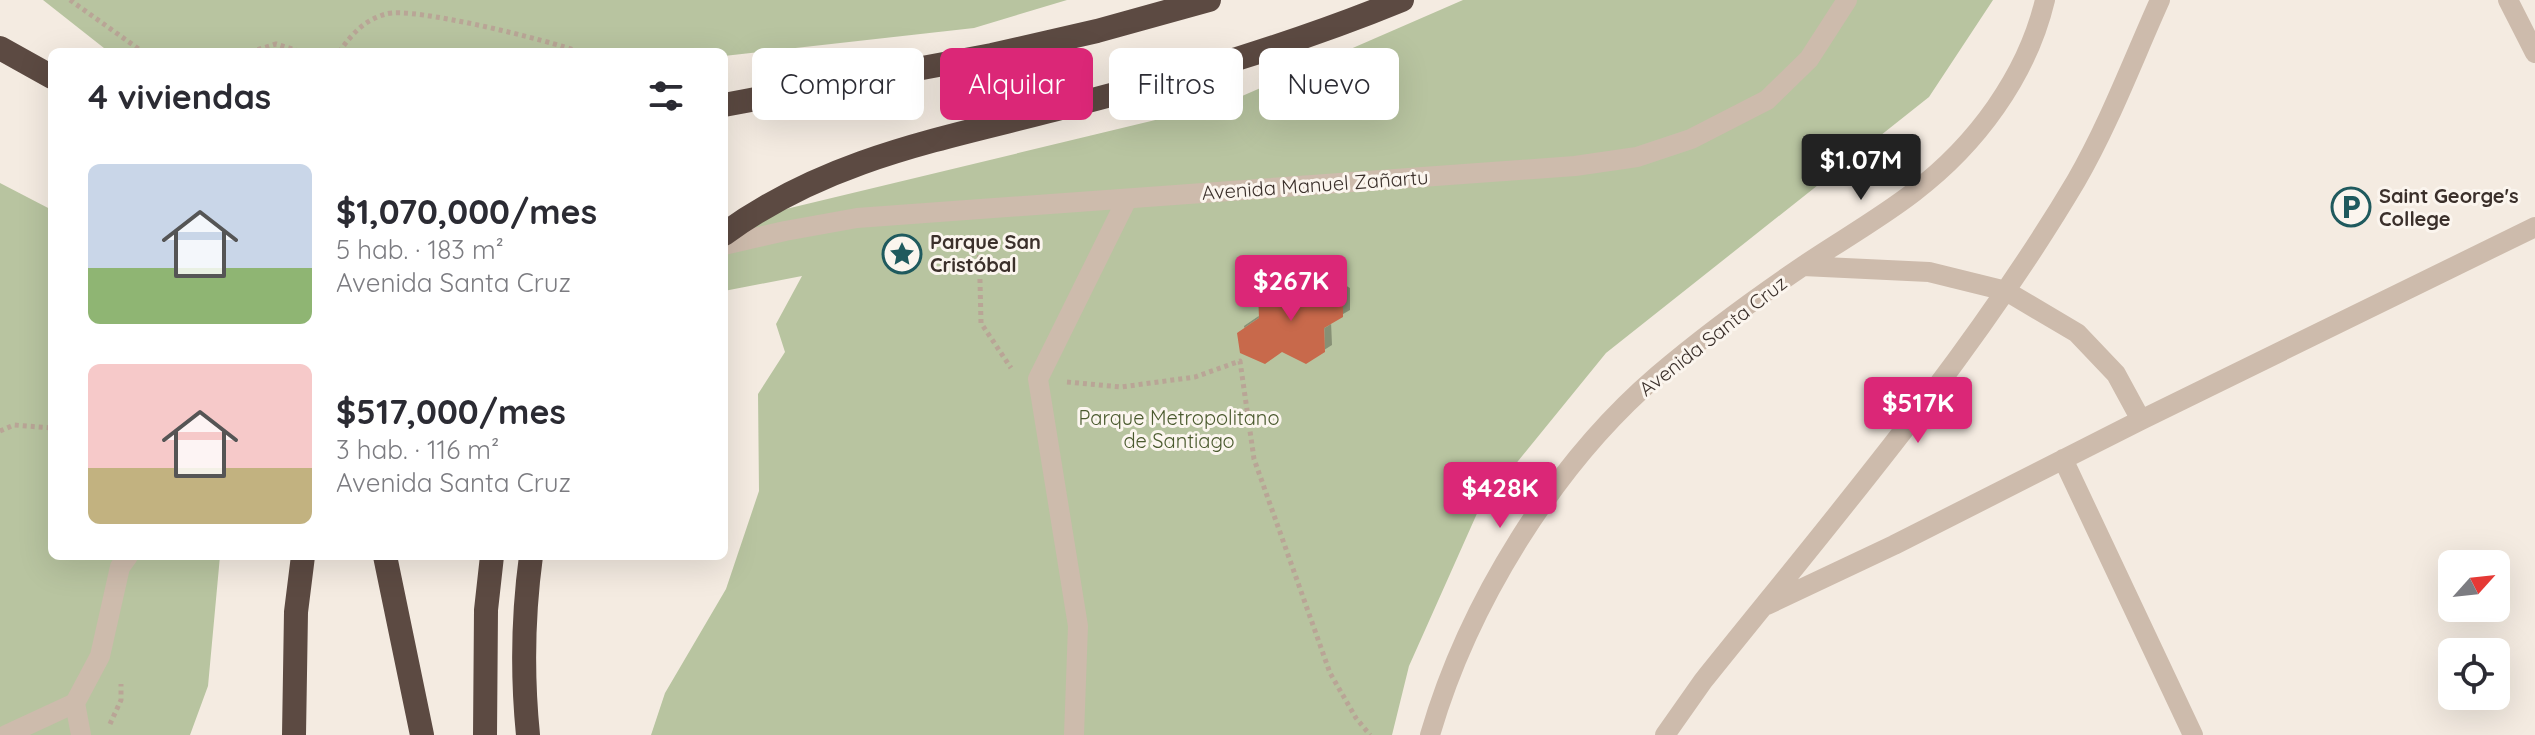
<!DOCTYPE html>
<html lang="es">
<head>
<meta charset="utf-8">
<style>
	:root { --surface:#fff; --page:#f7f7f7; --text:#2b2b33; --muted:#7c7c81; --accent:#db2777 }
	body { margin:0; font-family:Quicksand,sans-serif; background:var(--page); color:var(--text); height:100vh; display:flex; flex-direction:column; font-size:30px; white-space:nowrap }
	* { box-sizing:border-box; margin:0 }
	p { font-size:26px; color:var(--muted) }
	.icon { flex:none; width:44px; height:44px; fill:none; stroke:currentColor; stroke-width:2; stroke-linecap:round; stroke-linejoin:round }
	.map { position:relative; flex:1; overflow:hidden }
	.drawer { position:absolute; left:48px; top:48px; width:680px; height:512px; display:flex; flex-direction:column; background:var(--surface); border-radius:12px; box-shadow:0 8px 32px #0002 }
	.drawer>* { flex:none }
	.banner { position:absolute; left:752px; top:48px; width:760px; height:72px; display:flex; gap:16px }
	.needle { width:52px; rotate:63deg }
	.buttons { position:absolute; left:2438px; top:550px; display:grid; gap:16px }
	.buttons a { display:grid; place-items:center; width:72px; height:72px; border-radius:12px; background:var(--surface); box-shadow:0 8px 32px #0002; font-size:40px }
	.price { position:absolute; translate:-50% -68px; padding:0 18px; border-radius:8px; background:var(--accent); color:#fff; font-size:26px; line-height:52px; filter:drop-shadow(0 2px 4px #0008) }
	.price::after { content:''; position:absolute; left:50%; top:48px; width:24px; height:18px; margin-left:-12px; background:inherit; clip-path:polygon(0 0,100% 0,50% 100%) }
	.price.active { background:#222; color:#fff }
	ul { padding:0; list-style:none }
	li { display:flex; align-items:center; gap:24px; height:200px; padding:0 40px }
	li span { display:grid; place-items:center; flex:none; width:224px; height:160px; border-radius:12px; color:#555 }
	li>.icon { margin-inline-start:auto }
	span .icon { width:96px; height:96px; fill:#fffc; stroke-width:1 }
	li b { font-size:34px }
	h2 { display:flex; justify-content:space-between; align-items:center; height:96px; padding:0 40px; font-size:34px }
	.chip { padding:0 28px; border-radius:12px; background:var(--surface); box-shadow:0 8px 32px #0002; font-size:28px; line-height:72px }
	.chip.active { background:var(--accent); color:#fff }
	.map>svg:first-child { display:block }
	.green { fill:#b8c4a0 }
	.building { fill:#c8694b; filter:url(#shadow) }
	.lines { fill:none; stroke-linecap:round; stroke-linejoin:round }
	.path { stroke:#b9a596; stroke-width:5; stroke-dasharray:4 4; stroke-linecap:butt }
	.minor { stroke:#cdbbac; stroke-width:20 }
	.highway { stroke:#5c4a42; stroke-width:24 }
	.labels { text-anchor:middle; stroke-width:6; stroke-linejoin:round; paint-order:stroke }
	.street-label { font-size:20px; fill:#3b302b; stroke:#fbf5ee }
	.poi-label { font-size:20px; font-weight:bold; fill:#3b302b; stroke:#fbf5ee; text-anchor:start }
	.park-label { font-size:20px; fill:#4a5a2e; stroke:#fbf5ee }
</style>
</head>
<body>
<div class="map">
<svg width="2535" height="735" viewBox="0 0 2535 735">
	<defs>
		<filter id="shadow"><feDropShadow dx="7" dy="-7" stdDeviation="0" flood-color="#0004"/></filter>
	</defs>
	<rect width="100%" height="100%" fill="#f4ebe1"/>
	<path class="green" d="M43,0H1067L974,28L724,56V52H109Z
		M1463,0H1993L1929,97L1606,353L1479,509L1409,666L1392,735H651L665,693L726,589L759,491L758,394L785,352L776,324L802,276L724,291V224L1226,103Z
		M0,183L52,210V556H220L208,686L190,735H0Z"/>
	<path class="building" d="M1321,282L1343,295V317L1324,328L1325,352L1306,364L1282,352L1265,364L1240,353L1237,333L1259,318L1258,293L1278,283L1299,295Z"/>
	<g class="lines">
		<path class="path" d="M70,0L143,52
			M250,52L276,44L302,52
			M339,52C352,34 364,20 386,14C412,6 551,41 580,52
			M979,239L981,323L1011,368
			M1067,382L1121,387L1195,377L1240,361L1254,459L1330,673L1356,718L1370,735
			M0,431L14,425L52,428
			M110,724L121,700V684"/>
		<path class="minor" d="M2508,0L2535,53
			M724,245L785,231L857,218L1575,166L1637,157L1691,139L1767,100L1809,59L1847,0
			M1803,266L1929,272L2006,291L2077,333L2116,374L2141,420
			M2063,459L2193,735
			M1767,605L1894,545L2141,420L2535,227
			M75,703L81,735
			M6,735L75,703L100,656L120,567L128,556
			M1074,735L1078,626L1038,379L1127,199
			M1430,735C1468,604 1554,464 1658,375C1704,336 1753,300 1803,266C1840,241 1879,219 1914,192C1976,145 2027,76 2045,0
			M1665,735L1703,681C1832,520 1971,358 2076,181C2109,124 2133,60 2160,0"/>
		<path class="highway" d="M0,48L52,77
			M724,105L992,55L1097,31L1209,0
			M724,234C831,156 949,138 1073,105C1185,76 1295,44 1402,0
			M385,556L422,735
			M294,735L296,612L303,556
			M485,735L486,610L492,556
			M528,735C522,675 523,615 531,556"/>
	</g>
	<defs>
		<symbol id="parking-ring" viewBox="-11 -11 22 22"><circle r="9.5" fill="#fbf5ee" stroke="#1f5a5e" stroke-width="1.5"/><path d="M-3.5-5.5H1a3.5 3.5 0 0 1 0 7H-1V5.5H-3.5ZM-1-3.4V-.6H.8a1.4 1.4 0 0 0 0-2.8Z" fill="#1f5a5e"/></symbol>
		<symbol id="sight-ring" viewBox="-11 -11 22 22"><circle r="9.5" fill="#fbf5ee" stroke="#1f5a5e" stroke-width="1.5"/><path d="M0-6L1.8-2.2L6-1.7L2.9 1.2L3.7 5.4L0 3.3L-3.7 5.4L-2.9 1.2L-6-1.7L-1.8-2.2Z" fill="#1f5a5e"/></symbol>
	</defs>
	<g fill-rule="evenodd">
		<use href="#parking-ring" x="2329" y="185" width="44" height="44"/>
		<use href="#sight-ring" x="880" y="232" width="44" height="44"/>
	</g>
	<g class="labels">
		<g class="street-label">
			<text transform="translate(1315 185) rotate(-4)" y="7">Avenida Manuel Zañartu</text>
			<text transform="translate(1713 336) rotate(-38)" y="7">Avenida Santa Cruz</text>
		</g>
		<g class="poi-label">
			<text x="2379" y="203">Saint George's<tspan x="2379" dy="23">College</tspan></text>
			<text x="930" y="249">Parque San<tspan x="930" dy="23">Cristóbal</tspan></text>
		</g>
		<g class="park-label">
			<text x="1179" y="425">Parque Metropolitano<tspan x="1179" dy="23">de Santiago</tspan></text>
		</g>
	</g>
</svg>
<div class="buttons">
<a><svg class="needle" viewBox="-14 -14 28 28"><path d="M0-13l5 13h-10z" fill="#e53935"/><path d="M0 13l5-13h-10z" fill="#7c7c81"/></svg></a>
<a><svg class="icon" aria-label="locate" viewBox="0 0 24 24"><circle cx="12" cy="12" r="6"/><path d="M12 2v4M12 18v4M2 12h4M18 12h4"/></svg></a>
</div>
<b class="price active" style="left:1861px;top:202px">$1.07M</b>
<b class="price" style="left:1291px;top:323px">$267K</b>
<b class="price" style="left:1918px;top:445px">$517K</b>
<b class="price" style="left:1500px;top:530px">$428K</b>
<div class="banner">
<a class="chip">Comprar</a>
<a class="chip active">Alquilar</a>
<a class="chip">Filtros</a>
<a class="chip">Nuevo</a>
</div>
<section class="drawer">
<h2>4 viviendas<svg class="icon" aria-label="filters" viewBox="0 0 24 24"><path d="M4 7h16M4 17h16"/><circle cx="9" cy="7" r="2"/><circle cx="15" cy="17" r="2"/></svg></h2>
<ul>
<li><span style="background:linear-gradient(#c9d6e8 65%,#8fb573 0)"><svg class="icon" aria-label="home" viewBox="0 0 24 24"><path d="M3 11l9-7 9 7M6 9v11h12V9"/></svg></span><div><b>$1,070,000/mes</b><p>5 hab. · 183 m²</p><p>Avenida Santa Cruz</p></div></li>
<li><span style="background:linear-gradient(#f6c9c9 65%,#c2b280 0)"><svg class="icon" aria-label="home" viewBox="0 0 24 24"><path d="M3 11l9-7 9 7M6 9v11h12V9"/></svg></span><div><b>$517,000/mes</b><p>3 hab. · 116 m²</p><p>Avenida Santa Cruz</p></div></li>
</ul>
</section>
</div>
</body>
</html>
